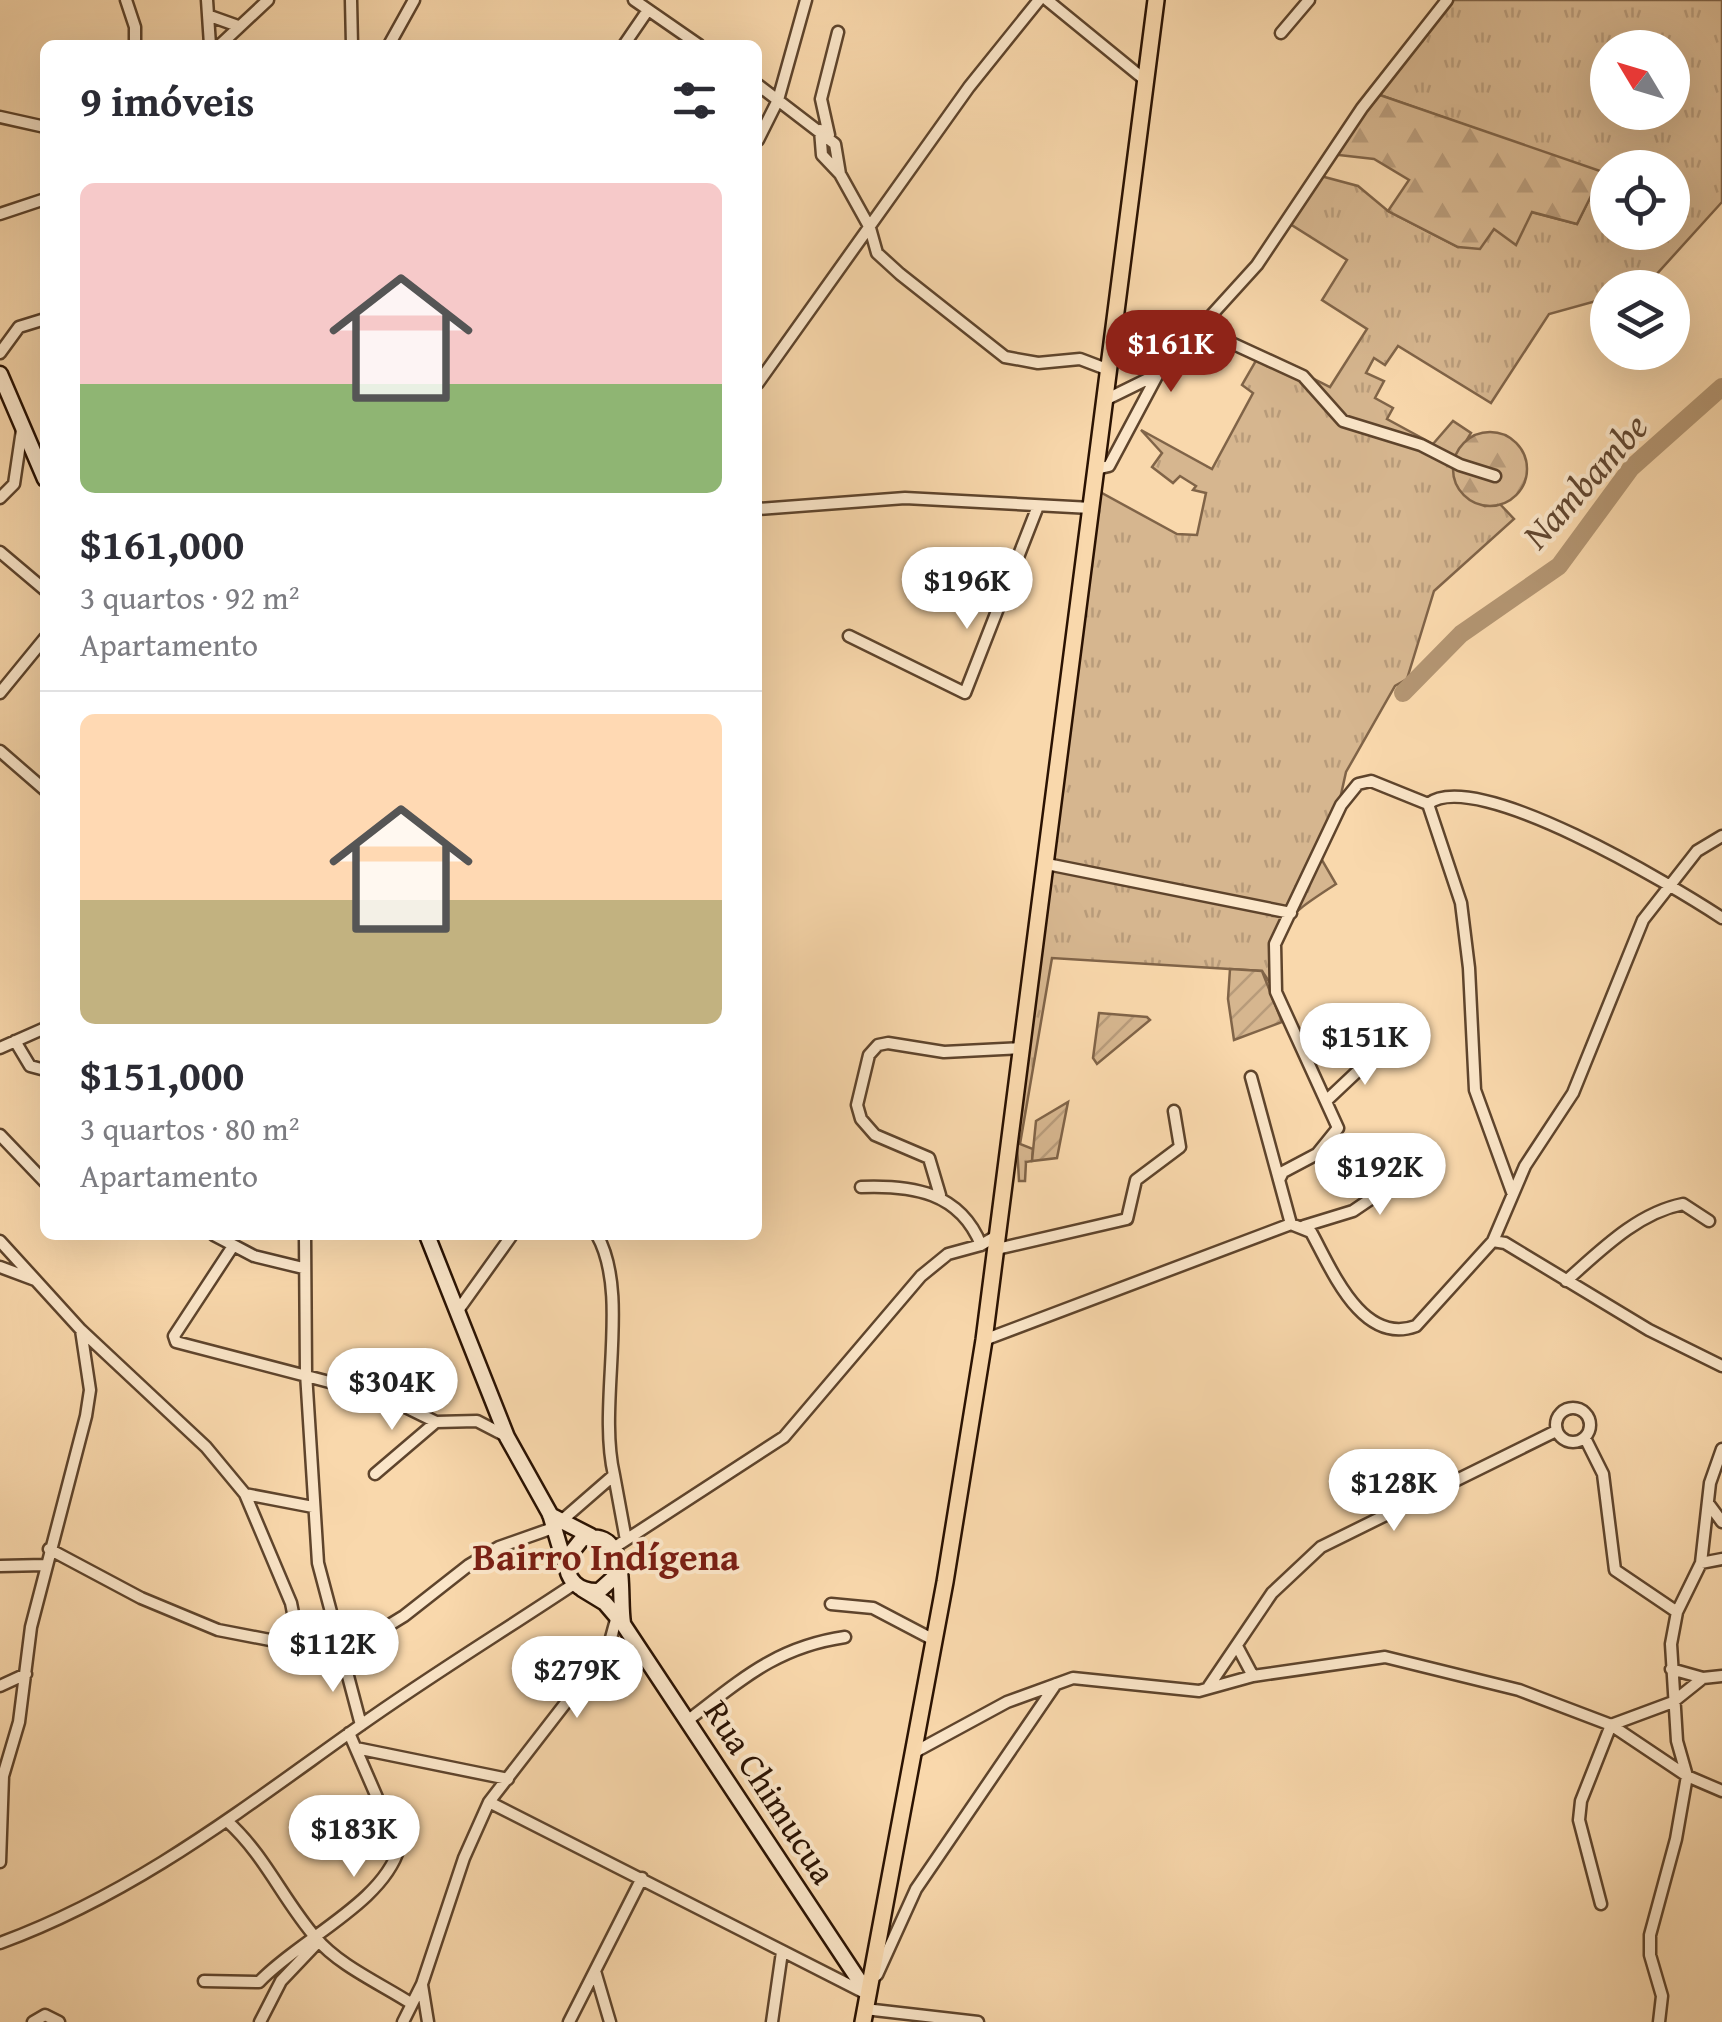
<!DOCTYPE html>
<html lang="pt">
<head>
<meta charset="utf-8">
<style>
	:root { --surface:#fff; --page:#f7f7f7; --text:#2b2b33; --muted:#7c7c81; --line:#e1e1e2; --accent:#8f2418 }
	body { margin:0; font-family:"Gentium Book Plus",serif; background:var(--page); color:var(--text); height:100vh; display:flex; flex-direction:column; font-size:38px; white-space:nowrap }
	* { box-sizing:border-box; margin:0 }
	p { font-size:32px; color:var(--muted) }
	.icon { flex:none; width:55px; height:55px; fill:none; stroke:currentColor; stroke-width:2; stroke-linecap:round; stroke-linejoin:round }
	.map { position:relative; flex:1; overflow:hidden }
	.sheet { position:absolute; left:40px; top:40px; width:722px; height:1200px; display:flex; flex-direction:column; background:var(--surface); border-radius:15px; box-shadow:0 10px 40px #0002 }
	.sheet>* { flex:none }
	.needle { width:65px; rotate:308deg }
	.fabs { position:absolute; left:1590px; top:30px; display:grid; gap:20px }
	.fabs a { display:grid; place-items:center; width:100px; height:100px; border-radius:50%; background:var(--surface); box-shadow:0 10px 40px #0002; font-size:50px }
	.price { position:absolute; translate:-50% -85px; padding:0 22px; border-radius:35px; background:#fff; color:#222; font-size:32px; line-height:65px; filter:drop-shadow(0 2px 5px #0008) }
	.price::after { content:''; position:absolute; left:50%; top:60px; width:30px; height:22px; margin-left:-15px; background:inherit; clip-path:polygon(0 0,100% 0,50% 100%) }
	.price.selected { background:var(--accent); color:#fff }
	ul { padding:0; list-style:none }
	li { display:grid; align-content:center; gap:20px; height:530px; padding:0 40px }
	li+li { border-top:2px solid var(--line) }
	li span { display:grid; place-items:center; height:310px; border-radius:15px; color:#555 }
	li>.icon { margin-inline-start:auto }
	span .icon { width:180px; height:180px; fill:#fffc; stroke-width:1 }
	li b { font-size:42px }
	h2 { display:flex; justify-content:space-between; align-items:center; height:120px; padding:0 40px; font-size:42px }
	.map>svg:first-child { display:block }
	.grass { fill:url(#grass-tufts); stroke:#806448; stroke-width:2.5; fill-rule:evenodd }
	.forest { fill:url(#forest-firs); stroke:#806448; stroke-width:2.5 }
	.garden { fill:url(#garden-furrows); stroke:#806448; stroke-width:2.5 }
	.lines { fill:none; stroke-linecap:round; stroke-linejoin:round }
	.river { stroke:#b39572; stroke-width:18 }
	.street-casing { stroke:#5e442c; stroke-width:15 }
	.secondary-casing { stroke:#2a1202; stroke-width:19 }
	.primary-casing { stroke:#2a1202; stroke-width:20 }
	.street { stroke:#fbe6c9; stroke-width:10 }
	.secondary { stroke:#fbe6c9; stroke-width:14 }
	.primary { stroke:#f9d8ac; stroke-width:15 }
	.labels { text-anchor:middle; stroke-width:8; stroke-linejoin:round; paint-order:stroke }
	.street-label { font-size:35px; fill:#2a1202; stroke:#fbe6c9 }
	.water-label { font-size:38px; font-style:italic; fill:#61462f; stroke:#fbe6c9 }
	.neighbourhood-label { font-size:38px; font-weight:bold; fill:#7a1f14; stroke:#fbe6c9 }
</style>
</head>
<body>
<div class="map">
<svg width="1722" height="2022" viewBox="0 0 1722 2022">
	<defs>
		<pattern id="grass-tufts" width="24" height="20" patternUnits="userSpaceOnUse" patternTransform="scale(2.5)"><rect width="24" height="20" fill="#d6b68f"/><path d="M3 7l-1-3M5 7V3M7 7l1-3M15 17l-1-3M17 17v-4M19 17l1-3" fill="none" stroke="#b89b7a"/></pattern>
		<pattern id="forest-firs" width="22" height="20" patternUnits="userSpaceOnUse" patternTransform="scale(2.5)"><rect width="22" height="20" fill="#d6b68f"/><path d="M5 1l3.5 6h-7zM16 11l3.5 6h-7z" fill="#b89b7a"/></pattern>
		<pattern id="garden-furrows" width="10" height="10" patternUnits="userSpaceOnUse" patternTransform="scale(2.5)"><rect width="10" height="10" fill="#d6b68f"/><path d="M-1 1l2-2M0 10L10 0M9 11l2-2" fill="none" stroke="#b89b7a"/></pattern>
	</defs>
	<rect width="100%" height="100%" fill="#f9d8ac"/>
	<filter id="stains"><feTurbulence type="fractalNoise" baseFrequency=".002" numOctaves="4"/><feColorMatrix values="0 0 0 0 .2 0 0 0 0 .09 0 0 0 0 .02 0 0 0 .5 -.17"/></filter>
	<radialGradient id="worn" r=".72"><stop offset=".6" stop-color="#630" stop-opacity="0"/><stop offset="1" stop-color="#630" stop-opacity=".3"/></radialGradient>
	<path class="grass" d="M1447,0H1722V202L1645,287L1608,288L1607,298L1549,314L1491,403L1398,346L1385,365L1374,358L1366,373L1384,381L1375,398L1393,408L1387,419L1433,444L1453,421L1471,433L1451,466L1485,506L1499,503L1514,519L1434,591L1407,679L1395,686L1346,772L1336,817L1319,855L1336,884C1280,920 1275,925 1276,992L1262,971L1052,958L1020,1144L1033,1149L1032,1161L1026,1162L1025,1181H1019L1017,1145L1100,492L1177,534L1197,535L1206,493L1193,490L1196,486L1180,476L1173,483L1152,467L1162,453L1141,430L1212,469L1253,393L1242,385L1261,352L1330,387L1367,329L1322,300L1347,260L1287,222L1317,175L1358,186L1388,211L1458,247L1531,212L1577,224L1602,173L1374,93ZM1608,48H1672V112H1608ZM1608,168H1672V232H1608Z"/>
	<path class="forest" d="M1374,93L1603,172L1577,224L1532,212L1516,245L1494,229L1480,249L1458,247L1388,211L1409,180L1374,159L1330,154Z
		M1453 469a37 37 0 1 1 74 0a37 37 0 1 1-74 0Z"/>
	<path class="garden" d="M1230,969L1262,971L1282,1022L1234,1040L1228,999Z
		M1099,1013L1147,1017L1150,1020L1097,1064L1093,1058Z
		M1068,1102L1057,1158L1032,1161L1036,1121Z"/>
	<g class="lines">
		<path class="river" d="M1403,693L1461,634L1559,566L1631,468L1722,387"/>
		<defs>
			<path id="street" d="M126,0L135,27V45
				M207,0L210,45
				M351,0L352,45
				M634,0L699,45
				M1047,0L1145,80
				M210,16L238,26
				M1281,33L1309,0
				M220,45L268,0
				M389,45L414,0
				M624,45L648,10
				M758,85L835,144L840,174L870,228L877,253L900,274L1005,357L1038,363L1080,359L1109,370
				M0,117L45,127
				M820,130L822,155L840,174
				M829,135L821,99L838,32
				M758,140L778,100L806,0
				M0,214L45,199
				M1201,329L1303,376L1343,421L1421,445L1460,465L1495,476
				M0,353L19,327L45,319
				M1158,374L1257,265L1362,108L1447,0
				M758,383L969,87L1039,0
				M1096,469L1109,466L1158,374L1105,400
				M0,498L14,484L22,430
				M758,509L905,498L1091,508
				M0,552L45,590
				M849,636L965,693L1038,506
				M0,693L45,638
				M0,751L45,790
				M1047,864L1291,913
				M15,1041L30,1066L45,1070
				M0,1048L45,1028
				M1251,1077L1291,1224
				M1326,1101L1381,1049
				M0,1135L45,1182
				M1279,1180L1283,1172L1317,1154L1338,1128L1276,992L1275,944L1341,805L1358,784L1371,781L1428,804
				M861,1187C912,1185 960,1192 981,1245
				M1512,1192L1475,1090L1469,968L1461,903L1428,804C1475,766 1675,887 1722,918
				M940,1195L929,1158L875,1135L861,1119L857,1105L869,1055L878,1045L888,1043L944,1052L1022,1048
				M1304,1226L1353,1211L1431,1158
				M214,1235L254,1256L303,1268
				M305,1235L306,1373L318,1563L361,1725
				M597,1235C631,1295 597,1403 614,1475
				M0,1241L81,1330L206,1447L245,1494L291,1603L299,1643
				M1493,1241L1505,1243L1649,1330L1722,1366
				M233,1246L174,1336L176,1342L383,1396L436,1422L477,1421L506,1436
				M997,1249L1127,1219L1136,1180L1180,1147L1174,1111
				M0,1267L35,1280
				M1566,1281C1600,1251 1637,1213 1683,1204L1709,1221
				M459,1309L512,1235
				M984,1340L1291,1224L1311,1232C1332,1270 1362,1346 1416,1326L1493,1241L1525,1166L1573,1093L1643,920L1697,851L1722,836
				M1556 1425a17 17 0 1 1 34 0a17 17 0 1 1-34 0Z
				M1585,1438L1603,1474L1615,1570L1677,1612
				M375,1474L436,1422
				M245,1494L313,1507
				M1708,1503L1722,1522
				M560,1522L614,1475L626,1540
				M615,1547L784,1437L921,1276L948,1254L981,1245L998,1235
				M49,1549L141,1598L218,1630L342,1654L404,1616L469,1565L499,1547L553,1528
				M1701,1563L1722,1559
				M0,1566L45,1565
				M831,1604L873,1608L934,1640
				M1237,1646L1253,1676
				M1671,1669L1703,1678L1722,1676
				M0,1686L26,1674
				M1209,1686L1272,1593L1321,1547L1556,1431
				M687,1721C741,1680 776,1647 845,1637
				M356,1748L508,1779
				M913,1753L1007,1702L1073,1678L1199,1691L1253,1676L1385,1657L1519,1690L1611,1725L1687,1776L1722,1791
				M489,1802L867,1994
				M227,1821C265,1855 283,1900 316,1938C338,1965 383,1985 412,2004
				M0,1862L3,1776L19,1722L31,1627L86,1416L90,1390L81,1330
				M1601,1904L1579,1820L1581,1801L1611,1725L1673,1702L1703,1678
				M0,1943C136,1893 241,1810 358,1727C428,1677 502,1632 574,1584
				M595,1971L610,2022
				M877,1975L916,1889L1056,1684
				M204,1981L259,1982C300,1939 383,1903 399,1848L349,1733
				M422,1985L428,2022
				M865,2009L978,2022
				M33,2022L45,2015L59,2022
				M260,2022L281,1981L318,1942
				M403,2022L422,1984L464,1858L489,1802L585,1678L605,1660L617,1616
				M569,2022L642,1878
				M772,2022L782,1952
				M1659,2022L1662,1996L1650,1955V1935L1676,1839L1687,1776L1677,1741L1671,1644L1677,1612L1701,1563L1710,1483L1722,1449"/>
			<path id="secondary" d="M0,374L45,479
				M427,1235L507,1437L550,1514L566,1568
				M550,1515L591,1536
				M619,1573L599,1591C578,1592 566,1580 566,1559L582,1539C631,1527 618,1593 623,1623
				M582,1589L605,1603L623,1624L868,1994"/>
			<path id="primary" d="M863,2022L945,1582L984,1340L1156,0"/>
		</defs>
		<use href="#street" class="street-casing"/>
		<use href="#secondary" class="secondary-casing"/>
		<use href="#primary" class="primary-casing"/>
		<use href="#street" class="street"/>
		<use href="#secondary" class="secondary"/>
		<use href="#primary" class="primary"/>
	</g>
	<g class="labels">
		<g class="street-label">
			<text transform="translate(770 1792) rotate(57)" y="12">Rua Chimucua</text>
		</g>
		<g class="water-label">
			<text transform="translate(1585 481) rotate(-48)" y="13">Nambambe</text>
		</g>
		<g class="neighbourhood-label">
			<text x="606" y="1570">Bairro Indígena</text>
		</g>
	</g>
	<rect width="100%" height="100%" filter="url(#stains)"/>
	<rect width="100%" height="100%" fill="url(#worn)"/>
</svg>
<div class="fabs">
<a><svg class="needle" viewBox="-14 -14 28 28"><path d="M0-13l5 13h-10z" fill="#e53935"/><path d="M0 13l5-13h-10z" fill="#7c7c81"/></svg></a>
<a><svg class="icon" aria-label="locate" viewBox="0 0 24 24"><circle cx="12" cy="12" r="6"/><path d="M12 2v4M12 18v4M2 12h4M18 12h4"/></svg></a>
<a><svg class="icon" aria-label="layers" viewBox="0 0 24 24"><path d="M12 4l9 5-9 5-9-5zM3 14l9 5 9-5"/></svg></a>
</div>
<b class="price selected" style="left:1171px;top:395px">$161K</b>
<b class="price" style="left:967px;top:632px">$196K</b>
<b class="price" style="left:1365px;top:1088px">$151K</b>
<b class="price" style="left:1380px;top:1218px">$192K</b>
<b class="price" style="left:392px;top:1433px">$304K</b>
<b class="price" style="left:1394px;top:1534px">$128K</b>
<b class="price" style="left:333px;top:1695px">$112K</b>
<b class="price" style="left:577px;top:1721px">$279K</b>
<b class="price" style="left:354px;top:1880px">$183K</b>
<section class="sheet">
<h2>9 imóveis<svg class="icon" aria-label="filters" viewBox="0 0 24 24"><path d="M4 7h16M4 17h16"/><circle cx="9" cy="7" r="2"/><circle cx="15" cy="17" r="2"/></svg></h2>
<ul>
<li><span style="background:linear-gradient(#f6c9c9 65%,#8fb573 0)"><svg class="icon" aria-label="home" viewBox="0 0 24 24"><path d="M3 11l9-7 9 7M6 9v11h12V9"/></svg></span><div><b>$161,000</b><p>3 quartos · 92 m²</p><p>Apartamento</p></div></li>
<li><span style="background:linear-gradient(#ffd9b3 60%,#c2b280 0)"><svg class="icon" aria-label="home" viewBox="0 0 24 24"><path d="M3 11l9-7 9 7M6 9v11h12V9"/></svg></span><div><b>$151,000</b><p>3 quartos · 80 m²</p><p>Apartamento</p></div></li>
</ul>
</section>
</div>
</body>
</html>
